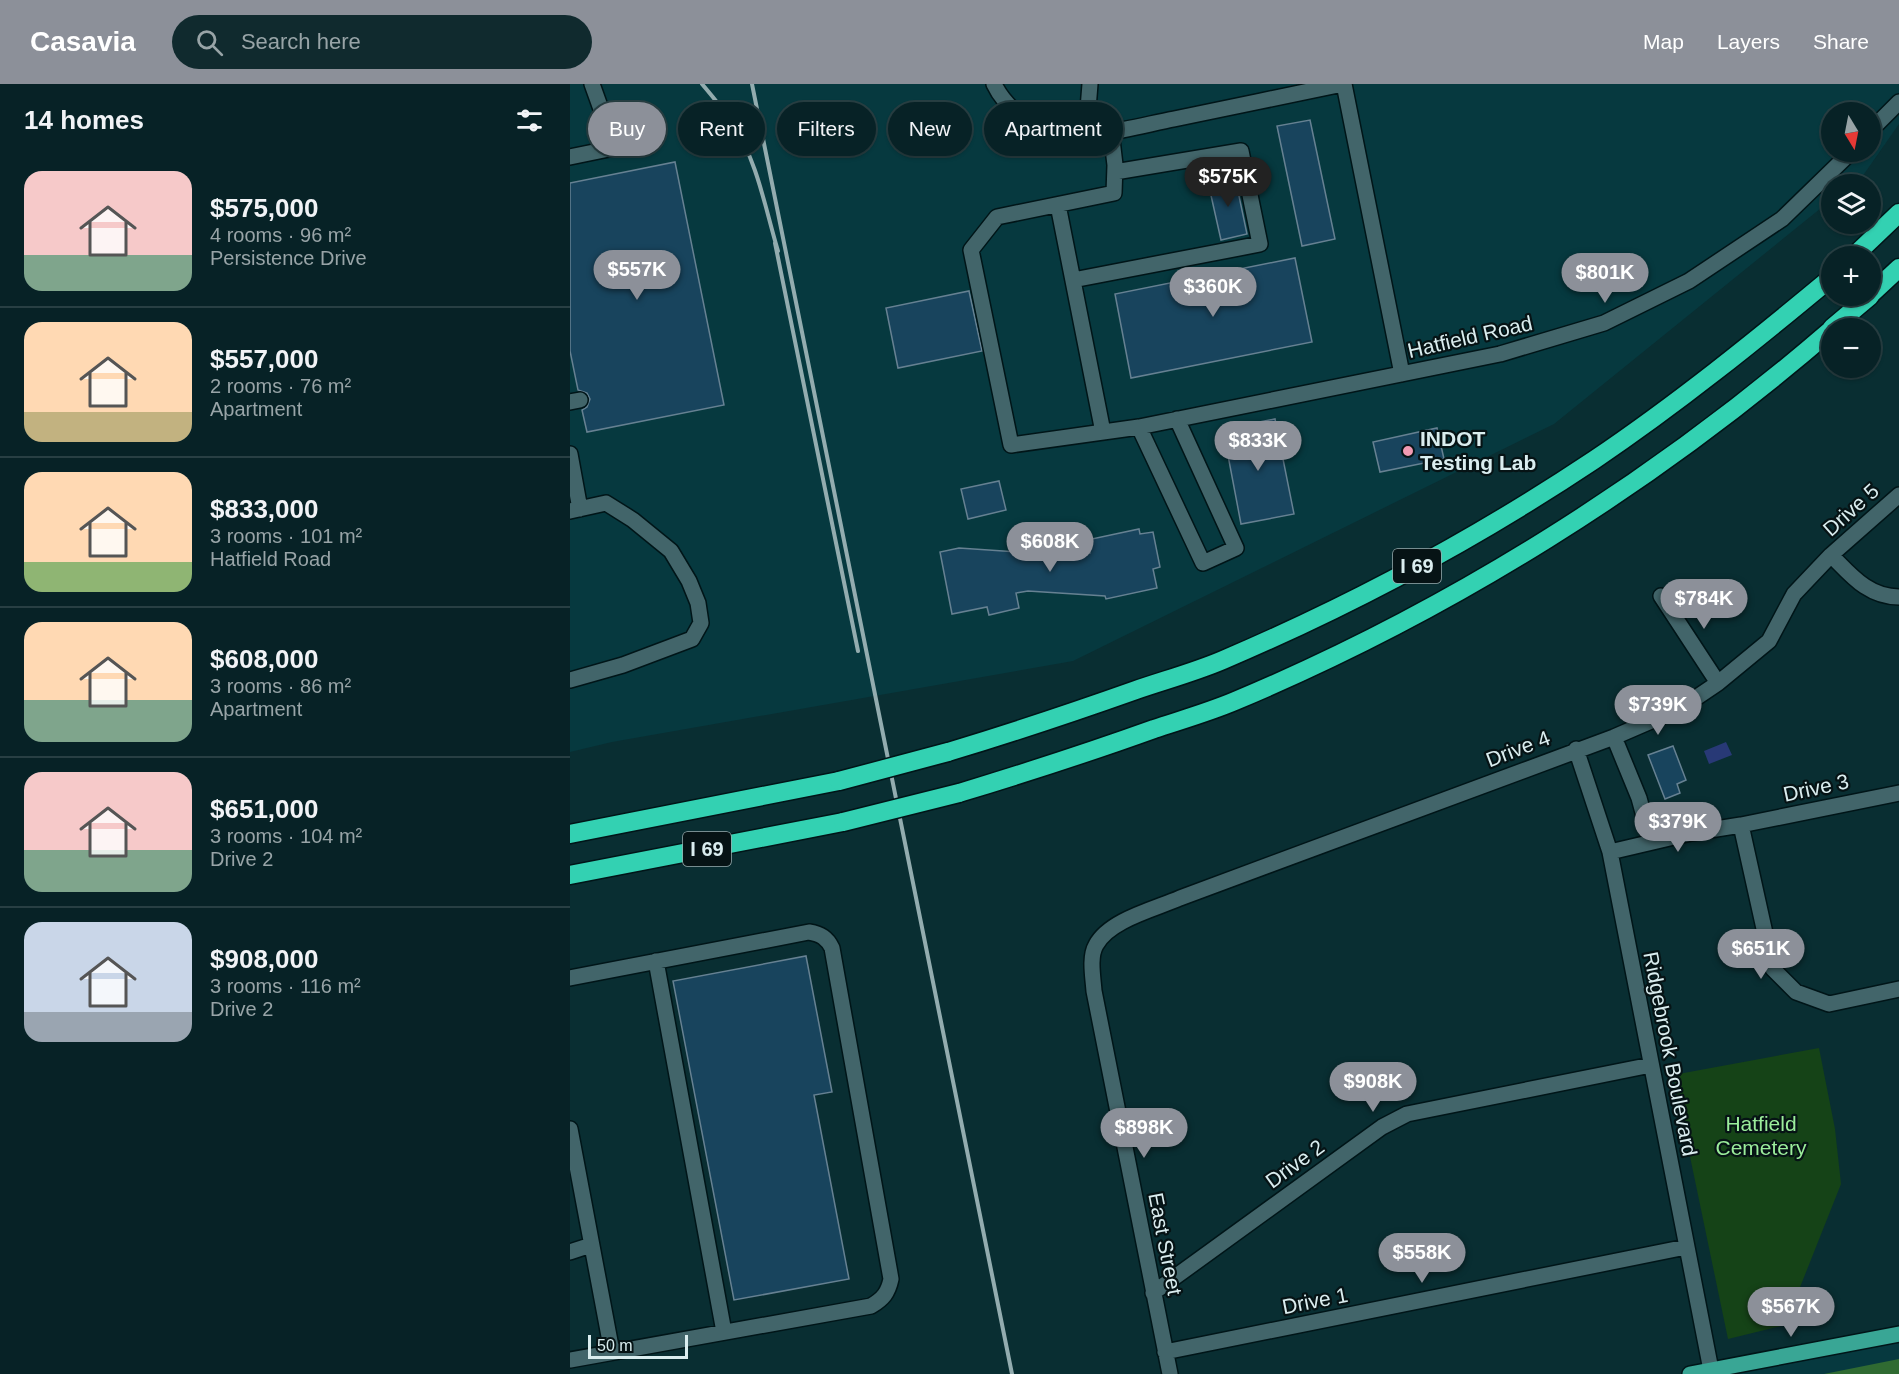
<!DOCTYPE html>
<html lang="en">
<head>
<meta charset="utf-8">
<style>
	:root { --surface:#072226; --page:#102a2e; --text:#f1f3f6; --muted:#98a4a7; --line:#283f43; --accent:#8c9099 }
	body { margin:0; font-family:Helvetica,sans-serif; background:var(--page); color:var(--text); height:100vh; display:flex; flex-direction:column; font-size:22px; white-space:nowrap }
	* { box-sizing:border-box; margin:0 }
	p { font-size:20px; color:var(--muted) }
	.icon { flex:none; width:33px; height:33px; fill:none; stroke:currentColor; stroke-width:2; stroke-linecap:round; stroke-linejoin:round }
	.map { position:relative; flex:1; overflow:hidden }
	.panel { display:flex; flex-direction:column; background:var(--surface); width:570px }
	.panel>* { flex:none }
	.guide { position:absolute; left:18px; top:18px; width:570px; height:54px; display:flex; gap:12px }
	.needle { width:39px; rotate:170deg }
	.fabs { position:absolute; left:1251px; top:18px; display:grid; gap:12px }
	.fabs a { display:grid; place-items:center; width:60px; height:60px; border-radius:50%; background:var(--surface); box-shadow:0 2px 4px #0004,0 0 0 2px var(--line); font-size:30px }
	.scale { position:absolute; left:18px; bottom:15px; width:100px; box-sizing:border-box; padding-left:6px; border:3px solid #daedef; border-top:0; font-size:16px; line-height:21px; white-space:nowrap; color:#daedef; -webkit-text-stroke:4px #061315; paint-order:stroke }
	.price { position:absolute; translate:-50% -51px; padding:0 14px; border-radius:21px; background:var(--accent); color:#fff; font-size:20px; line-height:39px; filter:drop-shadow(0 2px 3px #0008) }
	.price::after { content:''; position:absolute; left:50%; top:36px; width:18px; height:14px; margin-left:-9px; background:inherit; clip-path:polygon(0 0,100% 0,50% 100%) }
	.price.active { background:#222; color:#fff }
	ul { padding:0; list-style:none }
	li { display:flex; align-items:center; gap:18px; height:150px; padding:0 24px }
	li+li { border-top:2px solid var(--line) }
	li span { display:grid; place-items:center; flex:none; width:168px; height:120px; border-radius:18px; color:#555 }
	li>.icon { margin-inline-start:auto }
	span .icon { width:72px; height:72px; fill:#fffc; stroke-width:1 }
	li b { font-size:26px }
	h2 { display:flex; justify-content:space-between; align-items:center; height:72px; padding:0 24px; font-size:26px }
	.chip { padding:0 21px; border-radius:27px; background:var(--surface); box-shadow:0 2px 4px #0004,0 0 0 2px var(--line); font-size:21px; line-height:54px }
	.chip.active { background:var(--accent); color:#fff }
	header { display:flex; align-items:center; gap:36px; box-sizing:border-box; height:84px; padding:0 30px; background:var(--accent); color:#fff }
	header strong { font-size:28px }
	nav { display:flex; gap:33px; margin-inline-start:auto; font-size:21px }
	.search { width:420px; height:54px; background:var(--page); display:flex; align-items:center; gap:15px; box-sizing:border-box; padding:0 21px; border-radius:33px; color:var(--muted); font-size:22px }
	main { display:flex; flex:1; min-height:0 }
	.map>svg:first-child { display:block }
	.built { fill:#06393f; fill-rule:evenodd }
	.green { fill:#154317 }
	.forest { fill:#306b32 }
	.water { fill:#283976 }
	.building { fill:#18445d; stroke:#668192; stroke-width:1.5 }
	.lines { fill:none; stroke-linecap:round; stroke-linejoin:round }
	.minor-casing { stroke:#001518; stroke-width:18 }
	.major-casing { stroke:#001518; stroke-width:18 }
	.highway-casing { stroke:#001518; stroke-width:21 }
	.minor { stroke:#42656a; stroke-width:15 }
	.major { stroke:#39a695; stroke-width:15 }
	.highway { stroke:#33d1b2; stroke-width:18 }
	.rail { stroke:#93acaf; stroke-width:4 }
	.highway-bridge-casing { stroke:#001518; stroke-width:21; stroke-linecap:butt }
	.highway-bridge { stroke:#33d1b2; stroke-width:18 }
	.poi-dot { fill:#f19ab2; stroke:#061315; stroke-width:2 }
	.labels { text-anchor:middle; stroke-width:4.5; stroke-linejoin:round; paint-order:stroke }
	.shield { fill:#061315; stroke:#9aacae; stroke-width:1.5 }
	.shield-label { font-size:20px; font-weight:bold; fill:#daedef }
	.street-label { font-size:21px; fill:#daedef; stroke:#061315 }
	.poi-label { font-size:21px; font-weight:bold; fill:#daedef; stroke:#061315; text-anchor:start }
	.park-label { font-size:21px; fill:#9bed9b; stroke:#061315 }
</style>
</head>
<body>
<header>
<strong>Casavia</strong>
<div class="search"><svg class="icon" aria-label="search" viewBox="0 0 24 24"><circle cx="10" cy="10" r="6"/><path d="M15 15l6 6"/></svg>Search here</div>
<nav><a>Map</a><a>Layers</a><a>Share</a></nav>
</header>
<main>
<section class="panel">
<h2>14 homes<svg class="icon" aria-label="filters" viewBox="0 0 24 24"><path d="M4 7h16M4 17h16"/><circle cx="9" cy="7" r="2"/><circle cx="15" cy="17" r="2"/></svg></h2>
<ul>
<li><span style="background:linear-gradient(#f6c9c9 70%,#7fa58c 0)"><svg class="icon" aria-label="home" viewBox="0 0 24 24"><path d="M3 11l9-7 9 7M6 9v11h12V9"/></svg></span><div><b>$575,000</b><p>4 rooms · 96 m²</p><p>Persistence Drive</p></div></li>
<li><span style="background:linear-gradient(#ffd9b3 75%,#c2b280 0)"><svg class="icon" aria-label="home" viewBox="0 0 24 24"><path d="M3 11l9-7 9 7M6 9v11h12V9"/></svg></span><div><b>$557,000</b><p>2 rooms · 76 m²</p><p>Apartment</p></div></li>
<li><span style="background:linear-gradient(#ffd9b3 75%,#8fb573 0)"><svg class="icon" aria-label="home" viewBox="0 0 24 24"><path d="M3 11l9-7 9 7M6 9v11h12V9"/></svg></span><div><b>$833,000</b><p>3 rooms · 101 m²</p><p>Hatfield Road</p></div></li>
<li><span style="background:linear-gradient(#ffd9b3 65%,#7fa58c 0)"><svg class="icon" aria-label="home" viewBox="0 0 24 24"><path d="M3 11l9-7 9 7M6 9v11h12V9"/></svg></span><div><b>$608,000</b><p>3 rooms · 86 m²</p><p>Apartment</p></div></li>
<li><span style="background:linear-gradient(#f6c9c9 65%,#7fa58c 0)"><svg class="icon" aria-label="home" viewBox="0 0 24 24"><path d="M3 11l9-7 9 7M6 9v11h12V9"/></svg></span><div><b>$651,000</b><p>3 rooms · 104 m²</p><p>Drive 2</p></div></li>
<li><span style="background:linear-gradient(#c9d6e8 75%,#9aa5b1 0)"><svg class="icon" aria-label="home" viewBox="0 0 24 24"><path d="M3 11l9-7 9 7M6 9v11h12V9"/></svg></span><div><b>$908,000</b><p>3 rooms · 116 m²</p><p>Drive 2</p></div></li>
</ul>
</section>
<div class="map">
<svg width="1329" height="1290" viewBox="0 0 1329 1290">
	<rect width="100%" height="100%" fill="#092e32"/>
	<path class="built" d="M0,0H1329V40L1294,90L1280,100H1262L1261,116L984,340L503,577L42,658L0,668ZM1262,28H1300V68H1262Z
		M1329,1255V1290H1161Z"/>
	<path class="green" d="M1249,964L1265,1045L1271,1100L1215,1241L1158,1255L1103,991Z"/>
	<path class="forest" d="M1329,1275V1290H1254Z"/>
	<path class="water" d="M1156,658L1162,671L1139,680L1134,667Z"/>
	<path class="building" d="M740,36L765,155L732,162L707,42Z
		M105,78L154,321L17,348L12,326L17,323L20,315L17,309L8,306L0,267V99Z
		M665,93L677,150L651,156L638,98Z
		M725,174L742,258L561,294L545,210Z
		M399,207L412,267L328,284L316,224Z
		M705,335L724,430L671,440L653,345Z
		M867,344L874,375L810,388L803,358Z
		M429,397L436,426L398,435L391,405Z
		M569,445L570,450L583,448L590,483L583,485L587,504L536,515L535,512L458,507L446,509L449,524L419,531L417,523L382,530L370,468L389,464L509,472L520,469L517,456Z
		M1103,662L1116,696L1107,700L1110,709L1095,715L1078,671Z
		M236,872L262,1008L244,1011L279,1195L164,1216L103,897Z"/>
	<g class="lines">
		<defs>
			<path id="minor" d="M22,0L45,64
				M424,0C435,23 461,44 487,49C522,56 568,42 604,35C660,23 717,12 773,0
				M774,0L832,290
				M541,47L545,81L544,109L427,133L401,166L441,361L569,343L930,270L1034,239L1119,197L1212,135L1281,68
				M1300,47L1329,18
				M516,50L520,0
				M0,73L68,59
				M488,121L533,348
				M503,196L690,160L671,67L545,88
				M0,318L10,316
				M569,343L633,479L666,464L607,335
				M0,370L10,425
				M0,427L36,419L63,436L101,467L119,497L128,519L131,539L122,555L53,581L0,596
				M1261,471C1281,491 1298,513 1329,513
				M1091,512L1148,599
				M1044,653L1069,714L1081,758
				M1006,665L1040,768L1141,1286
				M1171,741L1203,885L1226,908L1259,920L1329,905
				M1078,743L1116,736L1121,749
				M1040,768L1121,749L1171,741L1329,709
				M86,877L154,1248
				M0,894L239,848C251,850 257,854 262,864L321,1195C318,1209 313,1215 301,1222L0,1276
				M0,1045L42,1268
				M0,1168L21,1161
				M583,1209L812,1043L837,1030L1081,981
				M595,1268L1116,1163
				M600,1290L524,907C523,893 519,873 526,861C539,836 585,825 610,814L1044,653L1111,624L1148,599L1199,557L1224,510L1261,471L1329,411"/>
			<path id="major" d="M1120,1290L1329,1250"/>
			<path id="highway" d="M1284,172L1329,129
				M1300,211L1329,184
				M1262,244L1300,212
				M378,668C441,649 504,628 566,606C595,596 625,588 653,576C782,521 907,454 1024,376C1107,320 1185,257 1262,193
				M389,709C455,689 520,668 584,645C611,636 639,628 665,617C880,527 1085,398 1262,245
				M0,750L269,697
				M0,791L273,738"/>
		</defs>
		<use href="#minor" class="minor-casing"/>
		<use href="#major" class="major-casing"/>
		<use href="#highway" class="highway-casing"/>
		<use href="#minor" class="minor"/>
		<use href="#major" class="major"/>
		<use href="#highway" class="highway"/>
		<path class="rail" d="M132,0C143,13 154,26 163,40C188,79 195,124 208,167
			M182,0L442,1290
			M205,159L288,567"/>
		<defs>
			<path id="highway-bridge" d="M269,697L378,668
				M273,738L389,709"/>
		</defs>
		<use href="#highway-bridge" class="highway-bridge-casing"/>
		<use href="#highway-bridge" class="highway-bridge"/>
	</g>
	<circle class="poi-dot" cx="838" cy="367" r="6"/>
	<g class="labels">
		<g class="shield">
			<rect x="823" y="465" width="48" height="34" rx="4.5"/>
			<rect x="113" y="748" width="48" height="34" rx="4.5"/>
		</g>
		<g class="shield-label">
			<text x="847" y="489">I 69</text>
			<text x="137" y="772">I 69</text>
		</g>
		<g class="street-label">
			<text transform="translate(900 253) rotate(-13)" y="7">Hatfield Road</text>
			<text transform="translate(1281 426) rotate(-42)" y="7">Drive 5</text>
			<text transform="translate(948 665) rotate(-21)" y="7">Drive 4</text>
			<text transform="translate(1246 704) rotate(-12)" y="7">Drive 3</text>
			<text transform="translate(1100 970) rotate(79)" y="7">Ridgebrook Boulevard</text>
			<text transform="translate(725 1080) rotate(-36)" y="7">Drive 2</text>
			<text transform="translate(595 1160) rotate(79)" y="7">East Street</text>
			<text transform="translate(745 1217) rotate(-11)" y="7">Drive 1</text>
		</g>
		<g class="poi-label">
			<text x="850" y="362">INDOT<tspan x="850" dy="24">Testing Lab</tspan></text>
		</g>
		<g class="park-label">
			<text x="1191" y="1047">Hatfield<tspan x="1191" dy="24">Cemetery</tspan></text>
		</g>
	</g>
</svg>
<div class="fabs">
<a><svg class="needle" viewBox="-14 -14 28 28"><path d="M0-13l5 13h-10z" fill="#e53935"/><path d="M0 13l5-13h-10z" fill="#98a4a7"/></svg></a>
<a><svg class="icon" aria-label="layers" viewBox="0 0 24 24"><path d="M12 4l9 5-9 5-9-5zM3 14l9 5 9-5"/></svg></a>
<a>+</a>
<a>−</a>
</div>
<div class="scale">50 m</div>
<b class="price active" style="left:658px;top:124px">$575K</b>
<b class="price" style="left:67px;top:217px">$557K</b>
<b class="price" style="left:1035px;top:220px">$801K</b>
<b class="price" style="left:643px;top:234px">$360K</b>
<b class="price" style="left:688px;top:388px">$833K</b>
<b class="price" style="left:480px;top:489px">$608K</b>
<b class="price" style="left:1134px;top:546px">$784K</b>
<b class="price" style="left:1088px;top:652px">$739K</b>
<b class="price" style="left:1108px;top:769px">$379K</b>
<b class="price" style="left:1191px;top:896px">$651K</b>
<b class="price" style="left:803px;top:1029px">$908K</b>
<b class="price" style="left:574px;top:1075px">$898K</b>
<b class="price" style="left:852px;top:1200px">$558K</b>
<b class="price" style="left:1221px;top:1254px">$567K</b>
<div class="guide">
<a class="chip active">Buy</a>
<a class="chip">Rent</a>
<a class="chip">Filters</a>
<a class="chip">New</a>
<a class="chip">Apartment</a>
</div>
</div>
</main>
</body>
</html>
